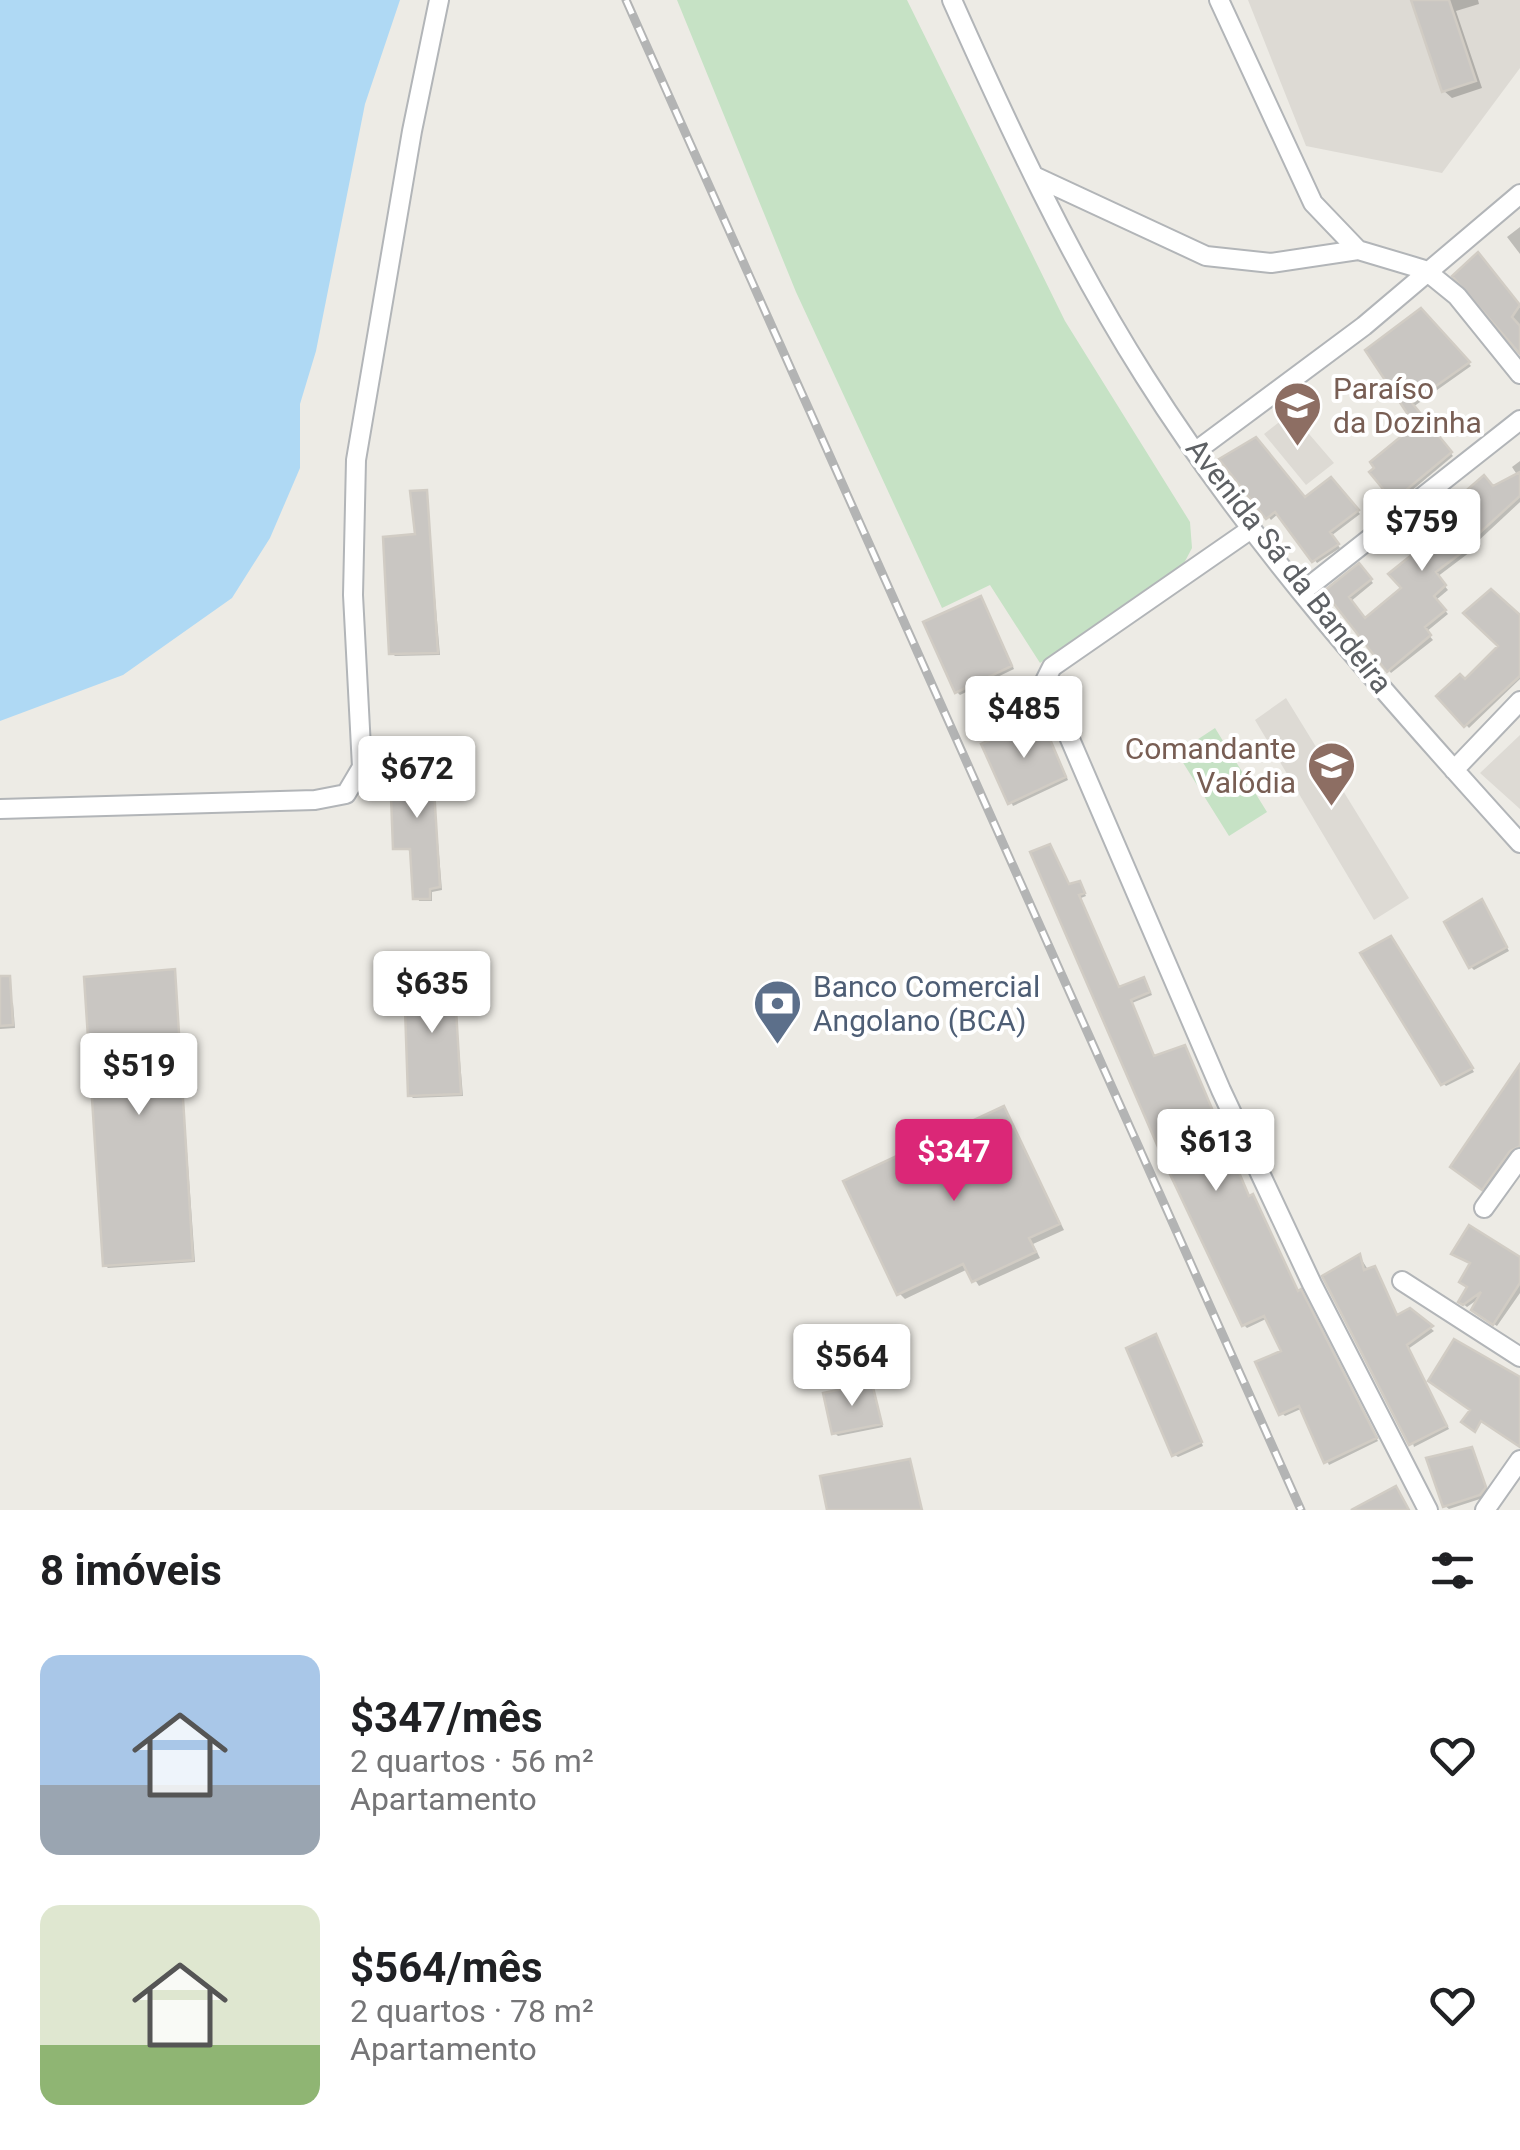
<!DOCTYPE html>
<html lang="pt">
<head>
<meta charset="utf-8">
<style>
	:root { --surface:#fff; --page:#f2f2f2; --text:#202124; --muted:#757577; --accent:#db2777 }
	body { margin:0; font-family:Roboto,sans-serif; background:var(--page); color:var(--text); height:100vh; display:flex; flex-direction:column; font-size:38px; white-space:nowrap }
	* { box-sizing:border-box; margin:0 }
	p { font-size:32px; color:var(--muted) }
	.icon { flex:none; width:55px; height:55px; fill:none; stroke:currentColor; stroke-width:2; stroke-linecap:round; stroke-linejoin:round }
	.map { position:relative; height:1510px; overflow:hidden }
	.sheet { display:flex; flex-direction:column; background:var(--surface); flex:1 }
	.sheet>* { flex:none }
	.price { position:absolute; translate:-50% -85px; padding:0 22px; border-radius:10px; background:#fff; color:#222; font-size:32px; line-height:65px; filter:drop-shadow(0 2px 5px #0008) }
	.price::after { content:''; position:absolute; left:50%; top:60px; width:30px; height:22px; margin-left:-15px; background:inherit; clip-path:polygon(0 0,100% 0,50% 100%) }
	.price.on { background:var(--accent); color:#fff }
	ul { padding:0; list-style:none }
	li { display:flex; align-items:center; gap:30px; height:250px; padding:0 40px }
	li span { display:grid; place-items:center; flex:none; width:280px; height:200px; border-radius:20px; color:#555 }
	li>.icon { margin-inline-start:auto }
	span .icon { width:120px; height:120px; fill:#fffc; stroke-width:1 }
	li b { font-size:42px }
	h2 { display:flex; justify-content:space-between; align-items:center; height:120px; padding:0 40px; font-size:42px }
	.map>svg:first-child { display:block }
	.education { fill:#dddad4 }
	.green { fill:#c6e2c5 }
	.water { fill:#afd9f4 }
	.shadow { fill:#0003 }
	.building { fill:#c9c6c2; stroke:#d1ccc4; stroke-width:2.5 }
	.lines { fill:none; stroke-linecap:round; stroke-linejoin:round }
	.street-casing { stroke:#b2b5b8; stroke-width:22 }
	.street { stroke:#fff; stroke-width:18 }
	.rail-casing { stroke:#b3b4b4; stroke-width:9 }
	.rail { stroke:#fff; stroke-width:5; stroke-dasharray:15; stroke-linecap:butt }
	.labels { text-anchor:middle; stroke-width:8; stroke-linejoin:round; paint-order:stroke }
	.education-label { font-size:30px; fill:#785e54; stroke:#fff; text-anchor:start }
	.street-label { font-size:30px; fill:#5d6064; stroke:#fff }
	.service-label { font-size:30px; fill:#4e5e75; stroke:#fff; text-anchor:start }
</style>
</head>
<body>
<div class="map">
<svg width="1520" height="1510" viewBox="0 0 1520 1510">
	<rect width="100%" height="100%" fill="#edebe5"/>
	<path class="education" d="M1248,0H1520V68L1442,173L1306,146Z
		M1291,413L1334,463L1306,485L1264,434Z
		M1286,698L1409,898L1374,920L1255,720Z
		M1520,735V809L1480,773Z"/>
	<path class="green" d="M677,0H907L1065,321L1190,522L1192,548L1181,569L1040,663L990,585L942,608L796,292Z
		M1215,728L1267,812L1229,836L1177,753Z"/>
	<path class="water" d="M0,0H400L365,104L316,351L300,404V468L270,538L232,598L123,675L0,721Z"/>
	<path class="shadow" d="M1414,0H1478L1479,4L1456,11L1482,88L1452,98L1444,91Z
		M1520,227V254L1507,237Z
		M1478,255L1520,308V350Z
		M1420,311L1471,366L1413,407L1453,456L1398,502L1372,472L1418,426L1368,350Z
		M1223,460L1305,500L1331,480L1360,514L1331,536L1340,548L1317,563L1279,513L1271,520Z
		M1520,461V502L1476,543L1478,546L1437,577L1448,590L1436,600L1448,614L1426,632L1433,640L1391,673L1327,592L1359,566L1373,583L1350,602L1365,621L1405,589L1493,489L1518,476L1512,467Z
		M426,493L440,655L395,656L392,653Z
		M984,602L1014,669L960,695L957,692Z
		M1520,617V679L1469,728L1440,696L1465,683L1502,646Z
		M1044,724L1068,780L1013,806L985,745Z
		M431,758L442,890L432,892V901H419L413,851L396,848L400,798Z
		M1080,884L1086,896L1081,898L1120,989L1144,980L1147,983L1152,995L1132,1003L1155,1058L1185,1048L1188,1051L1250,1199L1378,1441L1329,1465L1303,1408L1285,1416L1282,1413L1285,1352L1268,1318L1247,1328L1244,1325L1070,887Z
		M1484,905L1509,951L1474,970L1471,967Z
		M1394,943L1474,1072L1446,1086L1443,1083Z
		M174,971L195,1262L108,1268L105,1265Z
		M453,978L463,1096L413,1098L410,1095Z
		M0,1000L13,1003L15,1028L0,1029Z
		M1520,1068V1150L1486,1191L1457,1169Z
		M1003,1109L1064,1230L1033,1244L1040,1258L979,1286L968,1269L905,1299L899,1293Z
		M1360,1257L1398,1317L1410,1311L1434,1331L1408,1349L1449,1429L1414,1447Z
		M1520,1260V1293L1497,1326L1477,1313L1481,1297L1467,1307L1461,1302L1470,1288L1473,1264Z
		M1156,1337L1203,1446L1178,1457L1174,1454Z
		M872,1386L883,1427L838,1436L835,1433Z
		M1471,1449L1488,1491L1483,1498L1449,1509L1445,1506Z"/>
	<path class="building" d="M1411,0H1449L1476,81L1442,92Z
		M1478,252L1520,305L1512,317L1520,326V354L1452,276Z
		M1421,308L1470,362L1412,403L1452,452L1393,501L1369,472L1374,468L1370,462L1415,425L1365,350Z
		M1256,437L1305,497L1331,477L1359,510L1330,532L1339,544L1312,562L1275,512L1266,519L1219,459Z
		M1520,472V496L1474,538L1477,541L1436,572L1446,585L1434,596L1446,610L1425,627L1431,635L1387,672L1324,591L1359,563L1372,579L1349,597L1365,618L1401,588L1388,574L1429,541L1420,531L1484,475L1493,486Z
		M427,490L438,653L389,654L383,537L415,534L410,491Z
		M1491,589L1520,615V676L1464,727L1436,696L1460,674L1465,679L1498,646L1463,613Z
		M981,596L1012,666L955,693L923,622Z
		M1041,718L1066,777L1008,804L981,744Z
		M432,756L440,887L430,889V899H413L410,849H393L391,796H397L393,758Z
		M1050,844L1069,884L1080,881L1085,893L1079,895L1119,987L1144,977L1150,992L1131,1000L1154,1056L1185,1045L1249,1196L1253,1194L1298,1291L1301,1289L1377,1438L1324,1463L1299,1406L1279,1415L1255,1362L1281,1351L1264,1316L1242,1326L1168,1170L1030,852Z
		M1482,899L1507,947L1469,968L1444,922Z
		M1391,936L1473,1068L1441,1085L1360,953Z
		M175,969L193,1260L103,1266L84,977Z
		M454,975L461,1094L408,1096L404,978Z
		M0,976H10L13,1025L0,1026Z
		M1520,1064V1146L1510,1151L1482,1190L1450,1167Z
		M1004,1106L1060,1224L1029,1238L1036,1252L972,1282L963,1264L897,1295L843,1181Z
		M1469,1225L1520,1257V1283L1493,1325L1471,1310L1481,1292L1463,1305L1458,1302L1467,1287L1459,1282L1470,1263L1451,1254Z
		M1360,1254L1364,1270L1375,1266L1397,1315L1410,1308L1433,1326L1407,1345L1447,1426L1409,1445L1322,1276Z
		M1156,1334L1202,1442L1172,1456L1126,1348Z
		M1454,1339L1520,1377V1447L1481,1421L1475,1432L1461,1422L1470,1410L1428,1381Z
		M872,1383L882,1424L832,1434L823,1393Z
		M1472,1447L1486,1487L1480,1495L1443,1507L1426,1458Z
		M910,1459L922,1510H827L820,1476Z
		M1396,1486L1409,1510H1351Z"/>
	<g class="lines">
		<defs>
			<path id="street" d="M952,0C1009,128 1070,259 1145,377C1251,545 1387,696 1520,843
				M1219,0L1313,203L1358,250L1425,270L1457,296L1520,374
				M1036,177L1206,256L1271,263L1358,250
				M1196,451L1364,326L1520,194
				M1251,529L1052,667L1045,681L1221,1090L1312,1284L1428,1510
				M1302,592L1520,420
				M1454,770L1520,701
				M0,809L315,800L346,794L362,767L353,595L356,460L412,131L439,0
				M1484,1208L1520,1158
				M1402,1281L1520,1357
				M1485,1510L1520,1460"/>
		</defs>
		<use href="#street" class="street-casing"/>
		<use href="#street" class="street"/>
		<defs>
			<path id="rail" d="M626,0L1301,1510"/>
		</defs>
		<use href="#rail" class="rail-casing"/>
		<use href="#rail" class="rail"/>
	</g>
	<defs>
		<symbol id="school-pin" viewBox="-11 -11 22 30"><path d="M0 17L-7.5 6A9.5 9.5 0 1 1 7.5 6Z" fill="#8d6e63" stroke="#fff"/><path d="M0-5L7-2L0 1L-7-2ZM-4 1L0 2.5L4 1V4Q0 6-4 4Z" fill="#fff"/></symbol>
		<symbol id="university-pin" viewBox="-11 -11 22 30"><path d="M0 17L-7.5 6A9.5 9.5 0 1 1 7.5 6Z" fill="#8d6e63" stroke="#fff"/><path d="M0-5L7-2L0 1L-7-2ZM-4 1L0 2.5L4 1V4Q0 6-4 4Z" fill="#fff"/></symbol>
		<symbol id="bank-pin" viewBox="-11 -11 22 30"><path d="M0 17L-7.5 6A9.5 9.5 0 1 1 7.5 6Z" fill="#5c6f8a" stroke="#fff"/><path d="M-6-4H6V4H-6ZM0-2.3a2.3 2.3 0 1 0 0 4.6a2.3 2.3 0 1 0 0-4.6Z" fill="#fff"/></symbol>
	</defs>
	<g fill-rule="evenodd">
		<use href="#school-pin" x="1270" y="378" width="55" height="75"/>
		<use href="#university-pin" x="1304" y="738" width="55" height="75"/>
		<use href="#bank-pin" x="750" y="976" width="55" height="75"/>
	</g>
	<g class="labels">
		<g class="education-label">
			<text x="1333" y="399">Paraíso<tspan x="1333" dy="34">da Dozinha</tspan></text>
			<text x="1296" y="759" text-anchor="end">Comandante<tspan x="1296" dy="34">Valódia</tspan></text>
		</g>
		<g class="street-label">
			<text transform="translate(1289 566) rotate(52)" y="10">Avenida Sá da Bandeira</text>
		</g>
		<g class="service-label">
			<text x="813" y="997">Banco Comercial<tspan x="813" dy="34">Angolano (BCA)</tspan></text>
		</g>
	</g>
</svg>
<b class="price" style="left:1422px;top:574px">$759</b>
<b class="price" style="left:1024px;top:761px">$485</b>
<b class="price" style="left:417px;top:821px">$672</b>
<b class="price" style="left:432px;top:1036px">$635</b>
<b class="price" style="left:139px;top:1118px">$519</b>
<b class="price" style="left:1216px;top:1194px">$613</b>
<b class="price on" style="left:954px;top:1204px">$347</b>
<b class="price" style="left:852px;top:1409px">$564</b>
</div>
<section class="sheet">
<h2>8 imóveis<svg class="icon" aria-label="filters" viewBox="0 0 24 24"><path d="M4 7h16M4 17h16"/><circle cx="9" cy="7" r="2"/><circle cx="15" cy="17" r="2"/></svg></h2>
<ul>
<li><span style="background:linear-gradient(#a9c7e8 65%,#9aa5b1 0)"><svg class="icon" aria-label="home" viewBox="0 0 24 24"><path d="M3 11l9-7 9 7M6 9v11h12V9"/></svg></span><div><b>$347/mês</b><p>2 quartos · 56 m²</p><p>Apartamento</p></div><svg class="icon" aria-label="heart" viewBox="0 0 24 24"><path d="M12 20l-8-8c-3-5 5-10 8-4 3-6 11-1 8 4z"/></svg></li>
<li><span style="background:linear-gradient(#dfe7d0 70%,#8fb573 0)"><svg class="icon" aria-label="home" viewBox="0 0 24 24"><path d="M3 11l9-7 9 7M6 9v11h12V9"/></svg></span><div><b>$564/mês</b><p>2 quartos · 78 m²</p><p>Apartamento</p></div><svg class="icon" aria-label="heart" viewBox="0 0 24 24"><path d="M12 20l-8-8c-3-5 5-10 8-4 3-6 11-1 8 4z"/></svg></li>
</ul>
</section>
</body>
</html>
